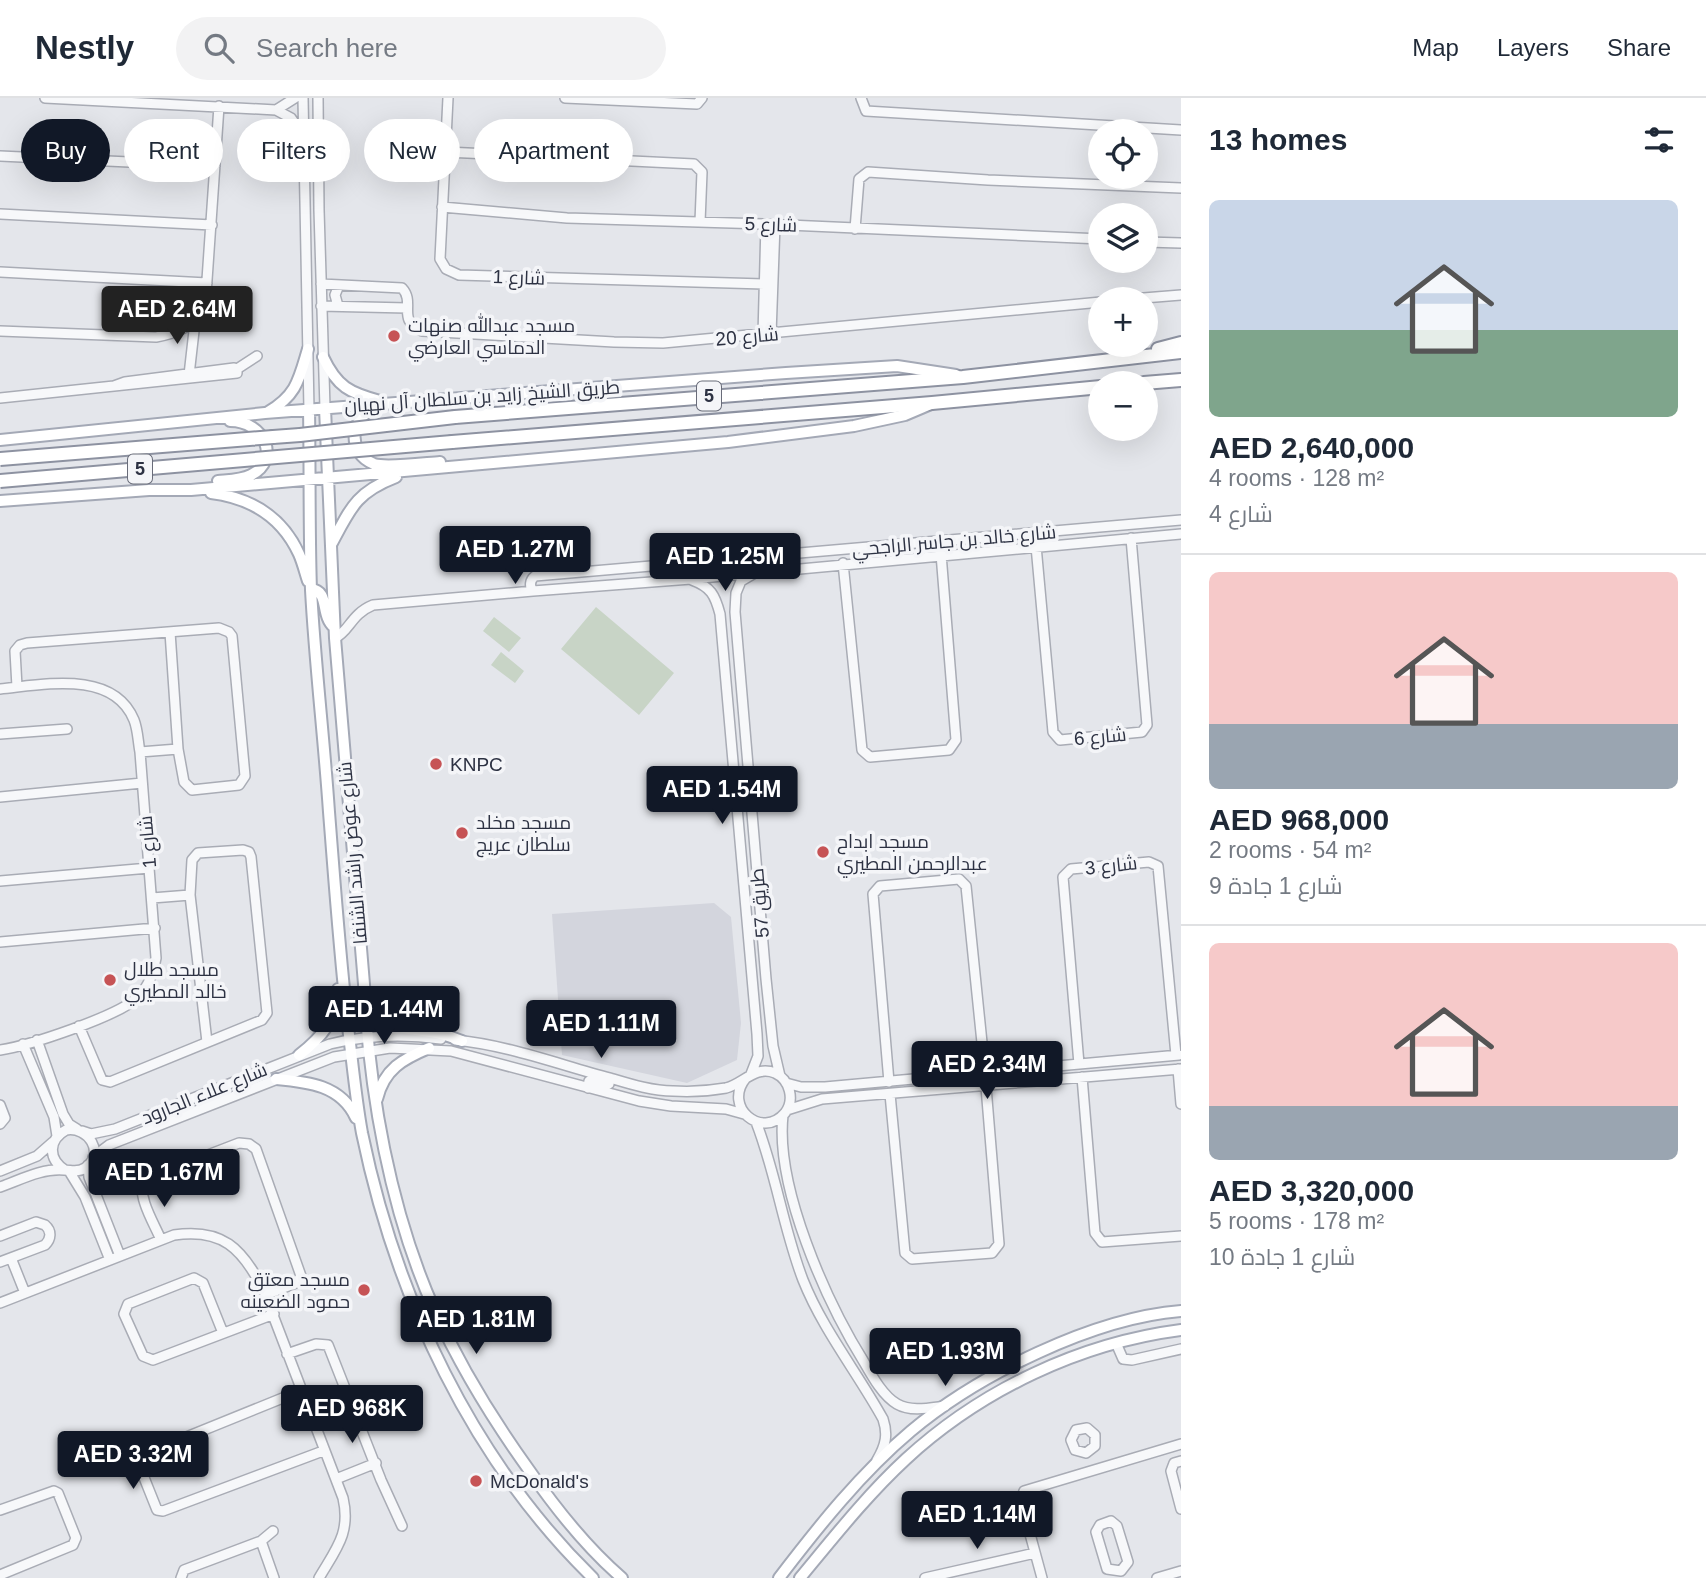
<!DOCTYPE html>
<html lang="en">
<head>
<meta charset="utf-8">
<style>
	:root { --surface:#fff; --page:#f2f2f3; --text:#1f2937; --muted:#747a83; --line:#e0e1e3; --accent:#111827 }
	body { margin:0; font-family:Arial,Cairo,sans-serif; background:var(--page); color:var(--text); height:100vh; display:flex; flex-direction:column; font-size:26px; white-space:nowrap }
	* { box-sizing:border-box; margin:0 }
	p { font-size:23px; color:var(--muted) }
	.icon { flex:none; width:38px; height:38px; fill:none; stroke:currentColor; stroke-width:2; stroke-linecap:round; stroke-linejoin:round }
	.map { position:relative; flex:1; overflow:hidden }
	.panel { display:flex; flex-direction:column; background:var(--surface); width:525px }
	.panel>* { flex:none }
	.top-card { position:absolute; left:21px; top:21px; width:665px; height:63px; display:flex; gap:14px }
	.fabs { position:absolute; left:1088px; top:21px; display:grid; gap:14px }
	.fabs a { display:grid; place-items:center; width:70px; height:70px; border-radius:50%; background:var(--surface); box-shadow:0 7px 28px #0002; font-size:35px }
	.price { position:absolute; translate:-50% -60px; padding:0 16px; border-radius:7px; background:var(--accent); color:#fff; font-size:23px; line-height:46px; filter:drop-shadow(0 2px 4px #0008) }
	.price::after { content:''; position:absolute; left:50%; top:42px; width:21px; height:16px; margin-left:-10px; background:inherit; clip-path:polygon(0 0,100% 0,50% 100%) }
	.price.active { background:#222; color:#fff }
	ul { padding:0; list-style:none }
	li { display:grid; align-content:center; gap:14px; height:371px; padding:0 28px }
	li+li { border-top:2px solid var(--line) }
	li span { display:grid; place-items:center; height:217px; border-radius:10px; color:#555 }
	li>.icon { margin-inline-start:auto }
	span .icon { width:126px; height:126px; fill:#fffc; stroke-width:1 }
	li b { font-size:30px }
	h2 { display:flex; justify-content:space-between; align-items:center; height:84px; padding:0 28px; font-size:30px }
	.tag { padding:0 24px; border-radius:32px; background:var(--surface); box-shadow:0 7px 28px #0002; font-size:24px; line-height:63px }
	.tag.active { background:var(--accent); color:#fff }
	header { display:flex; align-items:center; gap:42px; box-sizing:border-box; height:98px; padding:0 35px; background:var(--surface); border-bottom:2px solid var(--line) }
	header strong { font-size:33px }
	nav { display:flex; gap:38px; margin-inline-start:auto; font-size:24px }
	.search { width:490px; height:63px; background:var(--page); display:flex; align-items:center; gap:18px; box-sizing:border-box; padding:0 24px; border-radius:38px; color:var(--muted); font-size:26px }
	main { display:flex; flex:1; min-height:0 }
	.map>svg:first-child { display:block }
	.built { fill:#d3d5dd }
	.green { fill:#c8d4c6 }
	.lines { fill:none; stroke-linecap:round; stroke-linejoin:round }
	.minor-casing { stroke:#a9acb5; stroke-width:12 }
	.major-casing { stroke:#a4a9b6; stroke-width:14 }
	.highway-casing { stroke:#8d92a1; stroke-width:16 }
	.minor { stroke:#f7f8fa; stroke-width:9 }
	.major { stroke:#fff; stroke-width:10 }
	.highway { stroke:#fff; stroke-width:12 }
	.highway-bridge-casing { stroke:#8d92a1; stroke-width:16; stroke-linecap:butt }
	.highway-bridge { stroke:#fff; stroke-width:12 }
	.poi-dot { fill:#c65355; stroke:#f4f5f8; stroke-width:2.5 }
	.labels { text-anchor:middle; stroke-width:7; stroke-linejoin:round; paint-order:stroke }
	.shield { fill:#f4f5f8; stroke:#696c79; stroke-width:2 }
	.shield-label { font-size:18px; font-weight:bold; fill:#2d3243 }
	.street-label { font-size:19px; fill:#2d3243; stroke:#f4f5f8 }
	.poi-label { font-size:19px; fill:#2d3243; stroke:#f4f5f8; text-anchor:start }
</style>
</head>
<body>
<header>
<strong>Nestly</strong>
<div class="search"><svg class="icon" aria-label="search" viewBox="0 0 24 24"><circle cx="10" cy="10" r="6"/><path d="M15 15l6 6"/></svg>Search here</div>
<nav><a>Map</a><a>Layers</a><a>Share</a></nav>
</header>
<main>
<div class="map">
<svg width="1181" height="1480" viewBox="0 0 1181 1480">
	<rect width="100%" height="100%" fill="#e4e6eb"/>
	<path class="built" d="M714,805L731,819L741,925L737,962L687,985L562,957L552,816Z"/>
	<path class="green" d="M596,509L674,575L639,617L561,551Z
		M494,519L521,540L509,554L483,533Z
		M501,554L524,573L515,585L491,567Z"/>
	<g class="lines">
		<defs>
			<path id="minor" d="M45,0L276,12L291,20L302,36
				M303,0L309,312
				M318,0L319,112L325,310
				M448,0L440,161L446,171L459,177L765,186
				M565,0L697,6L702,0
				M861,0L866,13L1181,32
				M276,12L295,0
				M446,54L694,66L702,74L700,124
				M0,58L215,68
				M442,109L567,120L766,126L1101,141
				M0,116L212,127
				M855,131L859,81L868,74L988,82L1181,90
				M1146,144L1181,145
				M0,174L207,185
				M321,186L402,190C416,205 396,222 422,233L614,244L663,245L1101,204
				M1131,201L1181,197
				M321,208L407,210
				M338,208L335,197L339,187
				M0,233L156,239C173,236 198,227 205,211L219,8
				M771,236L775,126
				M763,237L766,126
				M234,270L237,271V275L114,288L125,284Z
				M237,271L257,258
				M189,277L195,224
				M0,300L114,288
				M1181,422L535,478C530,482 529,488 533,493L691,481L1181,436
				M1036,448L1053,634L1060,642L1142,634L1147,627L1131,440
				M843,465L862,652L870,659L949,652L956,642L941,456
				M753,476L741,483L736,495L735,514L766,881L773,948L780,978
				M692,482C711,489 715,497 720,516L757,936L758,958L751,976
				M335,540C349,534 351,516 373,507L533,493
				M17,589L15,553L20,547L27,545L219,530L229,534L232,538L245,678L239,687L192,692L184,684L178,651L170,534
				M0,591C42,587 113,571 134,622C138,632 138,644 140,654L156,860C153,875 149,888 138,899C119,918 28,948 0,952
				M0,636L67,631
				M140,654L178,651
				M0,699L142,685
				M0,783L149,770
				M152,800L190,797
				M0,844L155,830
				M79,928L102,982L110,984L262,922L267,915L251,759L249,754L243,752L198,755L192,762L190,797L207,944
				M37,942L63,1016L69,1026L77,1031
				M455,942C508,947 560,967 610,980C630,986 652,993 673,993C690,994 709,993 726,990C743,986 755,967 775,975C790,982 795,1002 785,1015C762,1042 722,1009 746,980
				M23,946L54,1019L57,1038
				M1079,966L1063,779L1071,771L1149,764L1158,768L1176,957
				M1178,971L1181,1006
				M1082,979L1095,1135L1102,1144L1181,1138
				M889,984L873,796L880,788L959,781L966,788L985,974
				M786,985L801,989H825L1179,957
				M588,990L589,983L609,986
				M890,996L905,1155L912,1161L992,1155L999,1146L986,989
				M0,1007L5,1020L0,1026
				M787,1012L822,1001L1181,971
				M783,1017C775,1089 826,1203 864,1264C872,1278 883,1298 897,1306C911,1314 929,1310 945,1308
				M756,1024C776,1075 783,1130 803,1182C823,1232 857,1274 883,1321C888,1336 886,1347 877,1362
				M82,1033L91,1036L115,1031L330,946C367,937 403,936 441,941
				M93,1059L109,1047L334,959L390,950L451,953L639,1003L671,1008L726,1011L744,1016
				M88,1067L89,1079L120,1158
				M0,1073L37,1058L53,1044
				M69,1073L85,1099L110,1162
				M0,1089C20,1082 42,1070 64,1072C71,1072 78,1075 85,1070C106,1055 88,1028 66,1032C48,1042 48,1061 65,1072
				M0,1138L36,1124L45,1127C52,1133 51,1141 45,1147L0,1164
				M161,1142C154,1125 138,1101 143,1082L239,1045L249,1046L256,1051L301,1178L296,1185L265,1197
				M11,1160L25,1195
				M0,1205L174,1137C222,1130 242,1150 263,1191L343,1400C351,1435 336,1451 319,1480
				M223,1235L203,1185L194,1180L128,1206L124,1216L143,1258L153,1262L274,1216
				M1116,1245L1123,1261L1132,1262L1181,1251
				M287,1256L316,1246L328,1247L381,1382L402,1428
				M300,1293L142,1357L137,1362L157,1412L163,1413L323,1353
				M1087,1330L1095,1337V1348L1086,1355L1075,1352L1071,1342L1076,1332Z
				M1181,1363L1174,1365L1171,1373L1181,1411
				M336,1381L376,1365
				M0,1412L54,1393L58,1395L76,1440L73,1447L0,1477
				M1111,1423L1117,1428L1128,1464L1121,1473L1107,1471L1096,1434L1100,1427Z
				M261,1443L274,1480
				M181,1480L184,1472L261,1443L273,1433
				M925,1480L1035,1455
				M1042,1480L1021,1403L1024,1393L1181,1346
				M1157,1480L1181,1473"/>
			<path id="major" d="M323,259C337,289 350,295 380,303
				M379,309C350,315 345,355 374,366C386,370 425,365 440,364
				M325,310L335,540L364,886C369,994 390,1112 434,1211C460,1268 493,1322 529,1372C556,1411 586,1449 622,1480
				M309,312C310,371 309,432 311,492C315,566 324,640 329,714C335,789 340,862 349,937C353,970 356,1002 362,1035C396,1200 472,1362 593,1480
				M268,314C297,297 299,281 308,251
				M0,342L265,315L786,275L897,268L956,277
				M218,383C228,382 241,382 251,377C281,362 265,323 230,323
				M211,395C251,400 282,419 299,456C303,465 305,474 308,483
				M0,403L149,392H191L728,344L854,328L905,317L931,306
				M332,445C351,409 357,394 396,379
				M311,491C330,493 320,517 334,529
				M367,898C375,934 413,930 441,936C448,937 455,941 462,943
				M299,957C321,940 337,922 338,891
				M276,981C308,984 341,987 356,1020
				M377,1001C384,971 403,961 429,950
				M779,1480C818,1429 861,1375 911,1333C978,1277 1093,1220 1181,1213
				M800,1480C834,1439 867,1397 906,1361C981,1292 1080,1245 1181,1232"/>
			<path id="highway" d="M1158,251L1181,245
				M1144,285L1181,282
				M455,319L963,279L1181,254
				M273,339L300,337
				M452,344L932,305L1101,289"/>
		</defs>
		<use href="#minor" class="minor-casing"/>
		<use href="#major" class="major-casing"/>
		<use href="#highway" class="highway-casing"/>
		<use href="#minor" class="minor"/>
		<use href="#major" class="major"/>
		<use href="#highway" class="highway"/>
		<defs>
			<path id="highway-bridge" d="M300,337L455,319
				M0,361L273,339
				M0,383L452,344"/>
		</defs>
		<use href="#highway-bridge" class="highway-bridge-casing"/>
		<use href="#highway-bridge" class="highway-bridge"/>
	</g>
	<g class="poi-dot">
		<circle cx="394" cy="238" r="7"/>
		<circle cx="436" cy="666" r="7"/>
		<circle cx="462" cy="735" r="7"/>
		<circle cx="823" cy="754" r="7"/>
		<circle cx="110" cy="882" r="7"/>
		<circle cx="364" cy="1192" r="7"/>
		<circle cx="476" cy="1383" r="7"/>
	</g>
	<g class="labels">
		<g class="shield">
			<rect x="697" y="283.5" width="24" height="29" rx="5"/>
			<rect x="128" y="356.5" width="24" height="29" rx="5"/>
		</g>
		<g class="shield-label">
			<text x="709" y="304">5</text>
			<text x="140" y="377">5</text>
		</g>
		<g class="street-label">
			<text transform="translate(771 126) rotate(2)" y="7">شارع 5</text>
			<text transform="translate(519 179) rotate(2)" y="7">شارع 1</text>
			<text transform="translate(747 238) rotate(-5)" y="7">شارع 20</text>
			<text transform="translate(482 298) rotate(-4)" y="7">طريق الشيخ زايد بن سلطان آل نهيان</text>
			<text transform="translate(954 442) rotate(-5)" y="7">شارع خالد بن جاسر الراجحي</text>
			<text transform="translate(1100 638) rotate(-5)" y="7">شارع 6</text>
			<text transform="translate(147 744) rotate(-95)" y="7">شارع 1</text>
			<text transform="translate(352 755) rotate(-95)" y="7">شارع عوض راشد الشنفا</text>
			<text transform="translate(1111 767) rotate(-6)" y="7">شارع 3</text>
			<text transform="translate(759 805) rotate(-95)" y="7">طريق 57</text>
			<text transform="translate(204 995) rotate(-22)" y="7">شارع علاء الجارود</text>
		</g>
		<g class="poi-label">
			<text x="408" y="234">مسجد عبدالله صنهات<tspan x="408" dy="22">الدماسي العارضي</tspan></text>
			<text x="450" y="673">KNPC</text>
			<text x="476" y="731">مسجد مخلد<tspan x="476" dy="22">سلطان عريج</tspan></text>
			<text x="837" y="750">مسجد ابداح<tspan x="837" dy="22">عبدالرحمن المطيري</tspan></text>
			<text x="124" y="878">مسجد طلال<tspan x="124" dy="22">خالد المطيري</tspan></text>
			<text x="350" y="1188" text-anchor="end">مسجد معتق<tspan x="350" dy="22">حمود الضعينه</tspan></text>
			<text x="490" y="1390">McDonald's</text>
		</g>
	</g>
</svg>
<div class="fabs">
<a><svg class="icon" aria-label="locate" viewBox="0 0 24 24"><circle cx="12" cy="12" r="6"/><path d="M12 2v4M12 18v4M2 12h4M18 12h4"/></svg></a>
<a><svg class="icon" aria-label="layers" viewBox="0 0 24 24"><path d="M12 4l9 5-9 5-9-5zM3 14l9 5 9-5"/></svg></a>
<a>+</a>
<a>−</a>
</div>
<b class="price active" style="left:177px;top:248px">AED 2.64M</b>
<b class="price" style="left:515px;top:488px">AED 1.27M</b>
<b class="price" style="left:725px;top:495px">AED 1.25M</b>
<b class="price" style="left:722px;top:728px">AED 1.54M</b>
<b class="price" style="left:384px;top:948px">AED 1.44M</b>
<b class="price" style="left:601px;top:962px">AED 1.11M</b>
<b class="price" style="left:987px;top:1003px">AED 2.34M</b>
<b class="price" style="left:164px;top:1111px">AED 1.67M</b>
<b class="price" style="left:476px;top:1258px">AED 1.81M</b>
<b class="price" style="left:945px;top:1290px">AED 1.93M</b>
<b class="price" style="left:352px;top:1347px">AED 968K</b>
<b class="price" style="left:133px;top:1393px">AED 3.32M</b>
<b class="price" style="left:977px;top:1453px">AED 1.14M</b>
<div class="top-card">
<a class="tag active">Buy</a>
<a class="tag">Rent</a>
<a class="tag">Filters</a>
<a class="tag">New</a>
<a class="tag">Apartment</a>
</div>
</div>
<section class="panel">
<h2>13 homes<svg class="icon" aria-label="filters" viewBox="0 0 24 24"><path d="M4 7h16M4 17h16"/><circle cx="9" cy="7" r="2"/><circle cx="15" cy="17" r="2"/></svg></h2>
<ul>
<li><span style="background:linear-gradient(#c9d6e8 60%,#7fa58c 0)"><svg class="icon" aria-label="home" viewBox="0 0 24 24"><path d="M3 11l9-7 9 7M6 9v11h12V9"/></svg></span><div><b>AED 2,640,000</b><p>4 rooms · 128 m²</p><p>شارع 4</p></div></li>
<li><span style="background:linear-gradient(#f6c9c9 70%,#9aa5b1 0)"><svg class="icon" aria-label="home" viewBox="0 0 24 24"><path d="M3 11l9-7 9 7M6 9v11h12V9"/></svg></span><div><b>AED 968,000</b><p>2 rooms · 54 m²</p><p>شارع 1 جادة 9</p></div></li>
<li><span style="background:linear-gradient(#f6c9c9 75%,#9aa5b1 0)"><svg class="icon" aria-label="home" viewBox="0 0 24 24"><path d="M3 11l9-7 9 7M6 9v11h12V9"/></svg></span><div><b>AED 3,320,000</b><p>5 rooms · 178 m²</p><p>شارع 1 جادة 10</p></div></li>
</ul>
</section>
</main>
</body>
</html>
